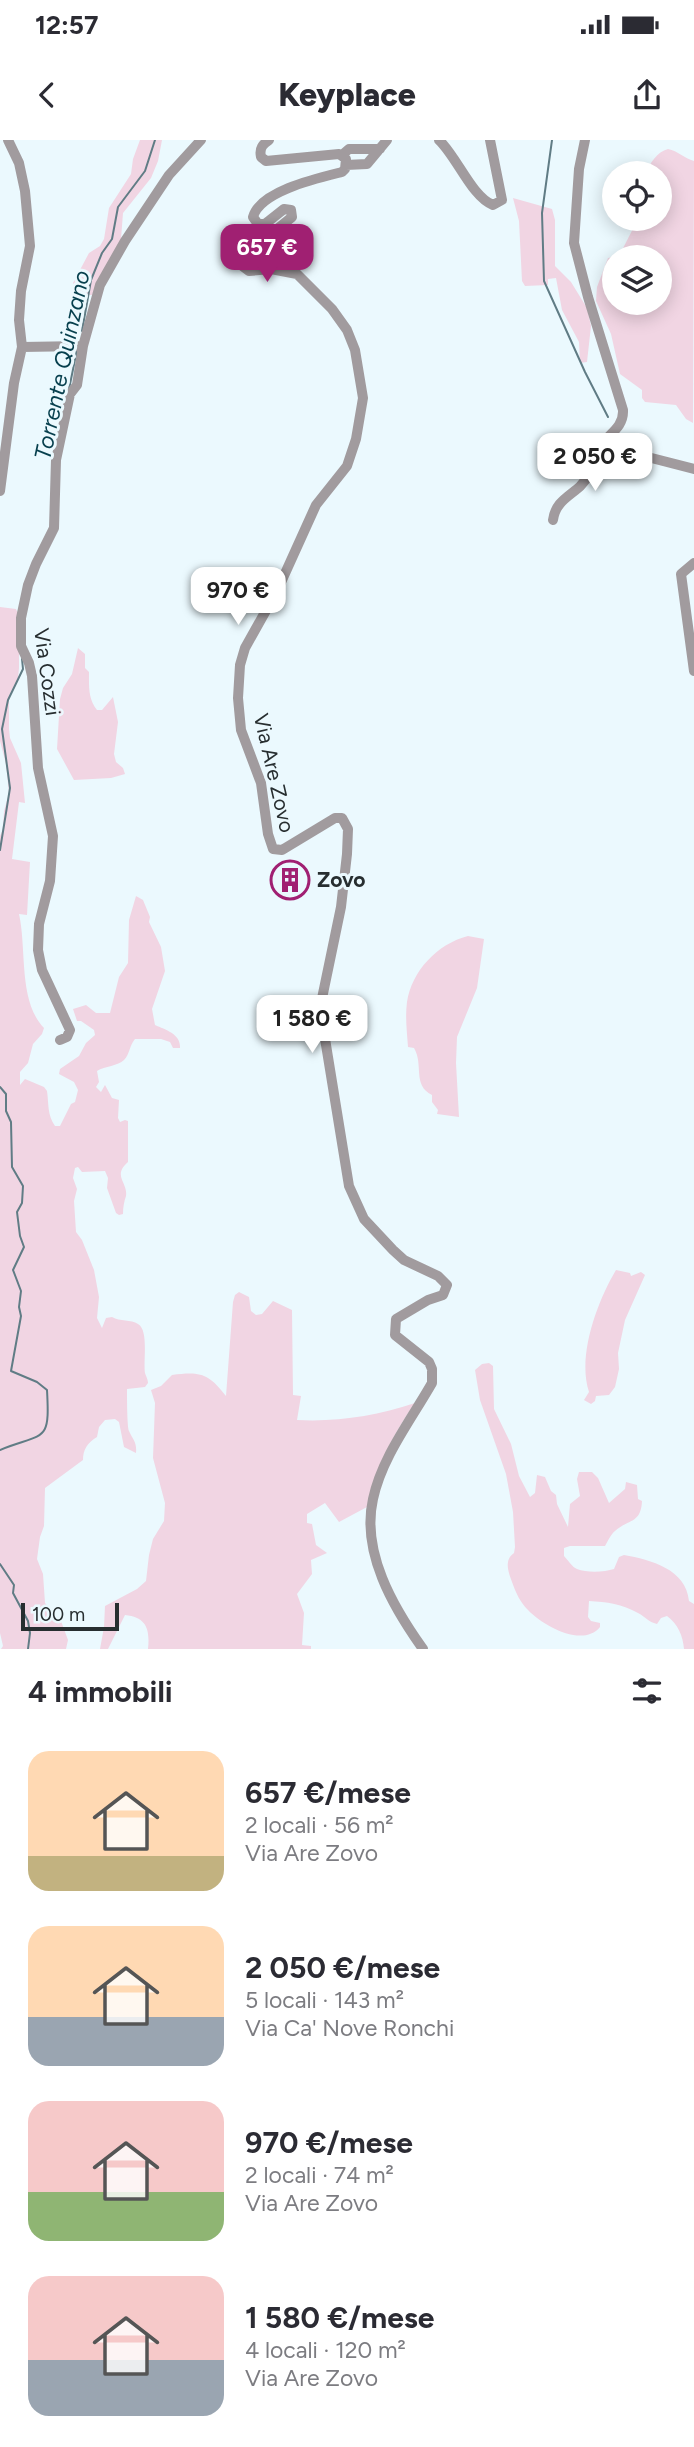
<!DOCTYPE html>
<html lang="it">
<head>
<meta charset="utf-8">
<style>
	:root { --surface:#fff; --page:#f2f2f3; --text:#2b2b33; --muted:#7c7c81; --accent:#a02072 }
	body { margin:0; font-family:Figtree,sans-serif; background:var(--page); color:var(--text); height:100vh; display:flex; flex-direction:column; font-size:26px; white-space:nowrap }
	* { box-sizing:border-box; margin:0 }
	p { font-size:23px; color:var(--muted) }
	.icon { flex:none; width:38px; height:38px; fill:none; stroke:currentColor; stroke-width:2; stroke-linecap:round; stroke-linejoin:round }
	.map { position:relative; height:1509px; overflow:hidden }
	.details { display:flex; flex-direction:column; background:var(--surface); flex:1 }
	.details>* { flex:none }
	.buttons { position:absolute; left:602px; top:21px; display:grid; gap:14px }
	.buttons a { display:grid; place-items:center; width:70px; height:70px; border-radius:50%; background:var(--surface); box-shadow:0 4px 18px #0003; font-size:35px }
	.scale { position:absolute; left:21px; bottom:18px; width:98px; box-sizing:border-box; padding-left:7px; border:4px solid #272e30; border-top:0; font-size:19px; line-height:24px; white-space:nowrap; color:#272e30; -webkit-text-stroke:5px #ebf9fe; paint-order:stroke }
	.price { position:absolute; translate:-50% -60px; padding:0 16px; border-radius:14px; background:#fff; color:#222; font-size:23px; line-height:46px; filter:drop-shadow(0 2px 4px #0008) }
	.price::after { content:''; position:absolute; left:50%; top:42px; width:21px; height:16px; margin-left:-10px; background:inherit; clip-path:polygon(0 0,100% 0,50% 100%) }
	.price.current { background:var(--accent); color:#fff }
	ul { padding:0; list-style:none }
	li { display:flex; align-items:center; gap:21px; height:175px; padding:0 28px }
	li span { display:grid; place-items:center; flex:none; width:196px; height:140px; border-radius:21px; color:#555 }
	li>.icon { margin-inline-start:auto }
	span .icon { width:84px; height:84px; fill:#fffc; stroke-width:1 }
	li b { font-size:30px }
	h2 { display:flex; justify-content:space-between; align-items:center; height:84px; padding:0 28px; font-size:30px }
	.status { display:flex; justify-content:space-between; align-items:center; height:49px; padding:0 35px; background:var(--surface); direction:ltr }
	.status svg { height:19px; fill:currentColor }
	header { display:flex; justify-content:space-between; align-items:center; height:91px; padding:0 28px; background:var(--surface); font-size:32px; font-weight:800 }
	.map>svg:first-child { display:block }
	.green { fill:#f1d5e3; fill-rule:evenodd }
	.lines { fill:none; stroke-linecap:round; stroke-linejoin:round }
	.stream { stroke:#607c85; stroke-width:2 }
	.minor { stroke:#a19b9e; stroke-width:10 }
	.labels { text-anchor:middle; stroke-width:6; stroke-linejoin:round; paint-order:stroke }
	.street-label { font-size:21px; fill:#272e30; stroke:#ebf9fe }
	.poi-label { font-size:21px; font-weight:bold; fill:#272e30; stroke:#ebf9fe; text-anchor:start }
	.water-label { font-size:23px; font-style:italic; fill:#063f4d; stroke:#ebf9fe }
</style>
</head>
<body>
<div class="status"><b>12:57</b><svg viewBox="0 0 49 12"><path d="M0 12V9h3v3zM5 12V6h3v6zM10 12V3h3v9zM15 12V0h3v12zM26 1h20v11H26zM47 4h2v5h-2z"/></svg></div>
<header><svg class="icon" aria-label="back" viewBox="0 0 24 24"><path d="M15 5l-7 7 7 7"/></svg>Keyplace<svg class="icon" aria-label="share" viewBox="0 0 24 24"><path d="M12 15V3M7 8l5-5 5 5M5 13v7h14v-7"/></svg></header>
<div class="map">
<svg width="694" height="1509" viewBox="0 0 694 1509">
	<rect width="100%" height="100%" fill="#ebf9fe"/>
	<path class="green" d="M140,0H162L158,21L151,38L123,73L121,99L92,155H78L73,143L89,113L100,106L104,99L109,68L131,34L133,19Z
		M668,9C678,11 684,18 694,21L693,283L686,279L676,265L645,262L642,258V250L620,234L611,194L596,161L597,147L608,118L619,116L638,79H660V33H646C650,23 657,12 668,9ZM614,117H660V163H614Z
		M513,58L552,69L555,80V126L571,142L587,168L591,186L587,222L580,223L579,202L562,170L556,138L548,139V145L525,146L522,141L519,81Z
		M0,467L16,469L19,476V528L18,538L9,556V589L10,598L21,623L25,663L19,662L12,719L30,722L27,775L19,774C27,810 18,861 44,888L42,894L33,904L28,923L20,932V945L25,939L44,947L47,951C49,965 47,974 55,986H60L71,964L75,962L78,950L74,942L59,934L60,929L79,916L86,903L95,895L94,890L81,881H77L73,869L86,865L96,873H110L119,837L128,823L129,780L136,756L143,760L150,777L149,782L161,807L165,831L152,869L155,885C166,890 181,894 180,908H173L170,902L161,899H135C129,906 130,914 124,920C118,926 105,926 97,931L99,942L96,947L101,952L105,945L112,958L119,960L118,978L120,982L125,980L128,981V1022C112,1036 128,1042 126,1056C124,1062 123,1067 123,1074L119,1075L116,1073L107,1048L108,1038L105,1031L82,1032L78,1027L75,1028L73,1038L77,1049L74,1061L76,1092L82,1100L94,1130L99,1157L97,1178L102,1188L106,1178L112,1177C120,1182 131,1179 138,1184C149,1190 143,1222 145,1233C146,1236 148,1240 148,1243L145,1247L127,1249C127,1253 127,1287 129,1291C133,1300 137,1302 136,1313L124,1307L119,1282L115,1279L105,1280L99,1287L97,1297C87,1303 83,1310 83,1320L45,1348L44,1386L40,1397L37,1419L43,1434L45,1463L61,1481L68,1500L66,1509H1L3,1506L0,1493V696L3,689L4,671L9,653L6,624L0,601Z
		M78,508L85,514V528L89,532C89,546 88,559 97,570H102L113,557L118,582L114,614L116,622L123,628L125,634L111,638L74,640L57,609L60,559L63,548L72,534Z
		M468,796L484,799L477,848L457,897L456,923L459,977L437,974L438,970L432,962V955C412,945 424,925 414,908L408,907C407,892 405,877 407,862C412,831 437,804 468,796Z
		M616,1130L630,1133L631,1136L641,1132L645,1135L625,1180L618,1213L619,1229L615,1247L609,1255L596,1256L595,1261L591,1264L584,1260L589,1252C577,1216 597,1162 616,1130Z
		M239,1152L249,1157L251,1171L256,1175L262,1174L273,1161L292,1170L293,1255L301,1256L297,1280C338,1282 376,1276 415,1263C393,1294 375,1330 367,1367L339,1382L325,1363L307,1374V1383L312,1384L316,1405L327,1413L311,1420L312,1434L297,1454L304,1473L302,1505L311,1506V1509H148C150,1490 147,1477 125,1475L108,1509H100L104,1487L105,1466L137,1449L146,1441L149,1415L153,1399L164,1381L165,1363L153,1318L155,1263L151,1250L161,1246L172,1235C201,1231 209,1234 226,1256L233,1162L235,1155Z
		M489,1223L493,1226L494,1269L511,1304L519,1336L530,1357L535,1353L537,1335L545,1337L551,1351L556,1355L557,1364L568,1387L570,1364L580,1356L577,1339L579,1332H592L598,1338L609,1363L625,1349L626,1342L637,1345L638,1359L642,1361C641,1384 628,1379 615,1391C611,1394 608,1401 605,1406H570L564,1408V1416C568,1420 572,1427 577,1429C587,1433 605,1432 614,1429L619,1417L624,1415C651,1420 686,1429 689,1461L694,1464V1509H684C683,1496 678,1484 667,1476L661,1478L657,1484C648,1482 646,1477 638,1473C622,1464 607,1462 589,1461L588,1477L591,1481L600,1483V1487C583,1508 543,1486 528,1470C520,1462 516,1453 512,1442C508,1431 504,1420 514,1413L515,1407L513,1372L506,1334L480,1260L475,1230L482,1224Z"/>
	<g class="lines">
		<path class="stream" d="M552,0L542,73L544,141L585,232L608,277
			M82,191L91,140L102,113L112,99L118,67L145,31L155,0
			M69,249L77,210
			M0,710L10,648L2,589L8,560L23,529L22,519
			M0,947L6,954V971L11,982L12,1027L23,1046L22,1063L17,1072L20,1096L24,1107L13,1130L21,1151L19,1167L21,1176L11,1231L37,1242L47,1250C50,1304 45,1292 0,1310
			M0,1424L14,1445L13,1453L28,1481L30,1493L28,1509"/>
		<path class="minor" d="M269,0C263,4 259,8 261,17L266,21L339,14L346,19L345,29L342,32C318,38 260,51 253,77L258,84H265L284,69L291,70L292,77L244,116L241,125L249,131L271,129L297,134L332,169L347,190L355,210L363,258L356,299L347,326L316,365L278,449L245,508L240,525L238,558L241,590L261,643L268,694L273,709L282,710L335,678H342L348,689L347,714L341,767L320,868L349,1046L364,1079L393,1110L404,1120L438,1136L447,1145L443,1155L428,1160L396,1179L395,1195L429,1222L432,1229V1243C411,1280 382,1317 373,1359C361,1412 393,1467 423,1509
			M439,0C457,17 472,57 493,65L502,60L490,0
			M585,0L579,29L574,103L588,157L623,270C624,289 606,295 597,310L599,315L621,311L632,313L694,329
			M342,15L349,9H380
			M346,25L367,24L387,0
			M22,207L83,206L100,145L125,101L169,35L201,0
			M0,351L14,243L22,207L19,180L21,151L30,106L25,51L19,23L8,0
			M553,380C555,364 566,358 577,349C584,344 585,337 593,334L599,315
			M694,423L681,434L694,531
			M60,900L67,897L70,890L42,830L38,810L39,784L50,741L53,696L38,628L32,536L29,523L21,506V478L28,445L36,424L54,388L56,320L70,254L77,245L83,206"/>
	</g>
	<defs>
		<symbol id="building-ring" viewBox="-11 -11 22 22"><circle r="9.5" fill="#ebf9fe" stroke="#a02072" stroke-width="1.5"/><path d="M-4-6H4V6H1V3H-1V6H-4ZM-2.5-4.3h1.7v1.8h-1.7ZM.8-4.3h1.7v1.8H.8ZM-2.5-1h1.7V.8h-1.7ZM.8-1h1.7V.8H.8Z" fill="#a02072"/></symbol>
	</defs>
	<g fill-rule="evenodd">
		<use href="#building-ring" x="268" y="718" width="44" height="44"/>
	</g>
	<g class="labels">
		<g class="street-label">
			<text transform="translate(47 532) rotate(82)" y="7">Via Cozzi</text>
			<text transform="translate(274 633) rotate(77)" y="7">Via Are Zovo</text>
		</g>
		<g class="poi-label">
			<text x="317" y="747">Zovo</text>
		</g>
		<g class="water-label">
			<text transform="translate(62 225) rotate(-78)" y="8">Torrente Quinzano</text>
		</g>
	</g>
</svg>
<div class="buttons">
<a><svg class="icon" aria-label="locate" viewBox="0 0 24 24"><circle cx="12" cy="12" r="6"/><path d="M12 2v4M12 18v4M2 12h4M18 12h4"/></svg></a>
<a><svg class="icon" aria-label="layers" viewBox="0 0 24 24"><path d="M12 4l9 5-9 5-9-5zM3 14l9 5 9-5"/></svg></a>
</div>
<div class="scale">100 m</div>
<b class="price current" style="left:267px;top:144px">657 €</b>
<b class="price" style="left:595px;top:353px">2 050 €</b>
<b class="price" style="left:238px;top:487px">970 €</b>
<b class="price" style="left:312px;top:915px">1 580 €</b>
</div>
<section class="details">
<h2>4 immobili<svg class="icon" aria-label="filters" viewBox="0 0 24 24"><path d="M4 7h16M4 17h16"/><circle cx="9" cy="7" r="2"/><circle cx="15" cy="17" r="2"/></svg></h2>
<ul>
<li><span style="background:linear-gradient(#ffd9b3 75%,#c2b280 0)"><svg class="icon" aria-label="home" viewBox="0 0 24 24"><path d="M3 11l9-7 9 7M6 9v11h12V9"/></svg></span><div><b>657 €/mese</b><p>2 locali · 56 m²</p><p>Via Are Zovo</p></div></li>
<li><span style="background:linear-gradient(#ffd9b3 65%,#9aa5b1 0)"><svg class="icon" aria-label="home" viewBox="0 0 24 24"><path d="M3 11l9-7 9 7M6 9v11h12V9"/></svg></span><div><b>2 050 €/mese</b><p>5 locali · 143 m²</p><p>Via Ca' Nove Ronchi</p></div></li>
<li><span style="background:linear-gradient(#f6c9c9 65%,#8fb573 0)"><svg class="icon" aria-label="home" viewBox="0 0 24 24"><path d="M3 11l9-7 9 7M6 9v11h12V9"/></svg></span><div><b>970 €/mese</b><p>2 locali · 74 m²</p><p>Via Are Zovo</p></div></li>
<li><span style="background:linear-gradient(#f6c9c9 60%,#9aa5b1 0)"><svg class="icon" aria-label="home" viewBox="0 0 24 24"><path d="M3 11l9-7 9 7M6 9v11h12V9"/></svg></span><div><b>1 580 €/mese</b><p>4 locali · 120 m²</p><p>Via Are Zovo</p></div></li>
</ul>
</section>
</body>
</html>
